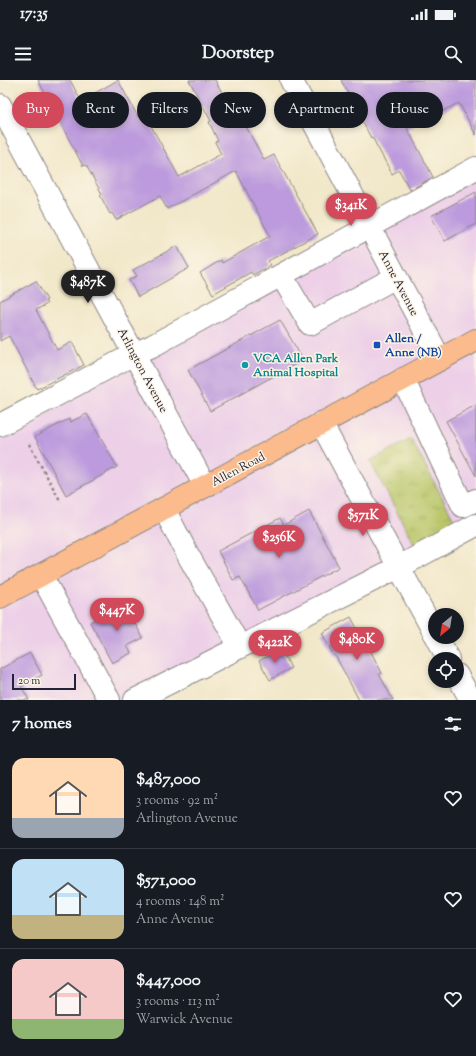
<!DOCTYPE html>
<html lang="en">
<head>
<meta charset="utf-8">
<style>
	:root { --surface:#171b24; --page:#20242c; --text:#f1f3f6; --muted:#9ea1a6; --line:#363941; --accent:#d1495b }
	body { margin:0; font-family:"Sorts Mill Goudy",serif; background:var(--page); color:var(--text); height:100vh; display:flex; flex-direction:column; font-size:15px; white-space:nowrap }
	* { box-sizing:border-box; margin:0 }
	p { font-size:13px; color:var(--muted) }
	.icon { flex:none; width:22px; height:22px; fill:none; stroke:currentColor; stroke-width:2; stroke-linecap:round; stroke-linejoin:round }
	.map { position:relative; height:620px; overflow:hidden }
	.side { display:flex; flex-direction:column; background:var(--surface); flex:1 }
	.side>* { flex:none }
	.hud { position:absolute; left:12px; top:12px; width:452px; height:36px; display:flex; gap:8px }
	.needle { width:26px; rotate:210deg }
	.controls { position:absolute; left:428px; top:528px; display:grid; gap:8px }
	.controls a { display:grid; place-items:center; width:36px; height:36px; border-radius:50%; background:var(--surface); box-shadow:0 2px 6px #0003; font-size:20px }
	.scale { position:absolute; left:12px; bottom:10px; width:64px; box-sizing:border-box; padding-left:4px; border:2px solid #22223b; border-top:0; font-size:11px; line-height:14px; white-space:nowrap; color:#22223b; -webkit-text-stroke:3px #fcf5e5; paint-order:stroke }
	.price { position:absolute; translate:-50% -34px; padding:0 9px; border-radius:14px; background:var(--accent); color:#fff; font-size:13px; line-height:26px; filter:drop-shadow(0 1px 2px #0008) }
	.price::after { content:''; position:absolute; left:50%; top:24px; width:12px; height:9px; margin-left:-6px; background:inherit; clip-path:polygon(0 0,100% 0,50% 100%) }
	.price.selected { background:#222; color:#fff }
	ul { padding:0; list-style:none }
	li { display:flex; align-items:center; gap:12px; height:100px; padding:0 12px }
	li+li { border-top:1px solid var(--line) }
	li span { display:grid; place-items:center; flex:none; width:112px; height:80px; border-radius:12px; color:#555 }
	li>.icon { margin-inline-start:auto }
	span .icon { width:48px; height:48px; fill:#fffc; stroke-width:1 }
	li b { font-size:17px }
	h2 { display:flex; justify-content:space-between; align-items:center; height:48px; padding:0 12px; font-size:17px }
	.pill { padding:0 14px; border-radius:18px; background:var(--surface); box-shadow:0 2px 6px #0003; font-size:14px; line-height:36px }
	.pill.selected { background:var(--accent); color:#fff }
	.status { display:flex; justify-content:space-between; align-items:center; height:28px; padding:0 20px; background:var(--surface); direction:ltr }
	.status svg { height:11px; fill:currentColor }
	header { display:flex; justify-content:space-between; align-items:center; height:52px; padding:0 12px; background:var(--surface); font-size:18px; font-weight:800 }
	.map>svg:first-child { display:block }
	.built { fill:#edd0e8 }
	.grass { fill:url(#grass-tufts); stroke:#6e7452 }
	.building { fill:#bc9add }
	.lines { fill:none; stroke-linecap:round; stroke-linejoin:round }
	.minor-casing { stroke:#8a8482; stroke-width:24 }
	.major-casing { stroke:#8a8482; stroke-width:24 }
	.path { stroke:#8a8482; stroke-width:2.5; stroke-dasharray:3 3; stroke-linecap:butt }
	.minor { stroke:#fff; stroke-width:22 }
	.major { stroke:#fbbb8c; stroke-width:22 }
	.transit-dot { fill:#1a4fb4; stroke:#fcf5e5; stroke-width:1.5 }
	.culture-dot { fill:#0f9aa8; stroke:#fcf5e5; stroke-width:1.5 }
	.labels { text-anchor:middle; stroke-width:3; stroke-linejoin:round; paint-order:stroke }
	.street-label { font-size:12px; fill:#22223b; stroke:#fcf5e5 }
	.transit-label { font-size:12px; font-weight:bold; fill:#164399; stroke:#fcf5e5; text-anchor:start }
	.culture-label { font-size:12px; font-weight:bold; fill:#0d838f; stroke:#fcf5e5; text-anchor:start }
</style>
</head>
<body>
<div class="status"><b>17:35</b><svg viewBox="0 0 49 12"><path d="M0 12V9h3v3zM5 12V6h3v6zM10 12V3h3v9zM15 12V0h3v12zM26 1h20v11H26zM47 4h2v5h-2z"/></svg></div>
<header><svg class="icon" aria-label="menu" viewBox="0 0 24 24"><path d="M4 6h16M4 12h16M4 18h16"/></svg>Doorstep<svg class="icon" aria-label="search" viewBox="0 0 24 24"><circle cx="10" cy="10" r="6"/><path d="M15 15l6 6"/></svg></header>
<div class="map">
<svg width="476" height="620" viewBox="0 0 476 620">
	<defs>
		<pattern id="grass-tufts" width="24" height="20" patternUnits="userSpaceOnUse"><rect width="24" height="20" fill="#b9c669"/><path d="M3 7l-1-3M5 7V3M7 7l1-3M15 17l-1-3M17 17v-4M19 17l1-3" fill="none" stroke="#9faa5c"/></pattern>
	</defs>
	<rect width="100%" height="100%" fill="#fcf5e5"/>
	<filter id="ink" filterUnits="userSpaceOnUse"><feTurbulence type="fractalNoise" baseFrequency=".025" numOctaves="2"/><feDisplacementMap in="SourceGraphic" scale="8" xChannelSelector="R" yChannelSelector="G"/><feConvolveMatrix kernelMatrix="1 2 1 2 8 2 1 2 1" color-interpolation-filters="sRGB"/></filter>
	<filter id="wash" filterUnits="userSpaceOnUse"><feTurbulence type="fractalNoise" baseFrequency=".012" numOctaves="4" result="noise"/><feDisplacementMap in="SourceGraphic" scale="16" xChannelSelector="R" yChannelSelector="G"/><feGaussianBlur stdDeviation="0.9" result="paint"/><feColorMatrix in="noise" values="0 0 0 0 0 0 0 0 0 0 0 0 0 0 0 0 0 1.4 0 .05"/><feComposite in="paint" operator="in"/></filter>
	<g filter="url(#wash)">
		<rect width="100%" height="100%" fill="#f1e7c9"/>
		<path class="built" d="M476,88V445L135,620H0V345Z"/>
		<path class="grass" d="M411,359L455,441L453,446L416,468L370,381Z"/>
		<g id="blocks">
			<path class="building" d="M38,0H70L81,21L118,0L138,37L144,33L179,97L221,74L215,62L218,61L209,42L211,41L189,0H215L232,30L235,29L242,44L244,43L264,80L274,75L318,154L268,181L271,185L253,195L251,192L213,214L200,193L221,180L222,183L270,156L236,91L167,129L160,116L116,140L112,133L110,134L100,115L102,114L86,85L83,86Z
				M341,0H476V55L459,23L407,48L433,97L410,110L399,90L392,94L372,57L371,58Z
				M476,112V144L445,161L431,136Z
				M177,166L189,188L138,217L129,200L137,196L133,190Z
				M36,201L47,220L45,221L47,224L36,230L57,270L72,262L84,285L37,309L9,256L0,261V221Z
				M280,240L303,280L210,331L188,290Z
				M476,325V396L446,341Z
				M87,334L117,387L66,415L35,357L69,339L70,342Z
				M309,431L339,487L258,530L240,497L233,500L218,471L280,438L284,445Z
				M124,524L143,558L127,566L131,573L112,583L90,542Z
				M351,537L369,571L370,570L382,593L379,594L393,620H359L335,575L334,576L322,553Z
				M281,569L291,588L270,600L259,581Z
				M30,573L42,595L21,606L29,620H0V589Z"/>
		</g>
	</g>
	<g filter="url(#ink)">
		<use href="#blocks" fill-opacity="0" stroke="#8a8482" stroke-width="1"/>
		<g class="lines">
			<defs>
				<path id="minor" d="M291,0L440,279
					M0,25L205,406
					M281,195L310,244L396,197
					M403,299L463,426L476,420
					M321,343L435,554
					M0,345L134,274L152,266L476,88
					M164,429L188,475L240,567
					M41,495L109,620
					M437,557L448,579
					M457,595L471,620
					M135,620L399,487L476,445"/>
				<path id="major" d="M0,517L476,260"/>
			</defs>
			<use href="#minor" class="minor-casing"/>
			<use href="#major" class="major-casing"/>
			<path class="path" d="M29,364L61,422"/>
			<use href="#minor" class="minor"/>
			<use href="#major" class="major"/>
		</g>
	</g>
	<rect class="transit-dot" x="373" y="261" width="8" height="8" rx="2"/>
	<circle class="culture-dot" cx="245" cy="285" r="4"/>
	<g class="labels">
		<g class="street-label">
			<text transform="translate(399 203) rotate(62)" y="4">Anne Avenue</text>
			<text transform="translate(143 290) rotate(62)" y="4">Arlington Avenue</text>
			<text transform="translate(238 389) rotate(-28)" y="4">Allen Road</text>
		</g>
		<g class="transit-label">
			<text x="385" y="262">Allen /<tspan x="385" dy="14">Anne (NB)</tspan></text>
		</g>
		<g class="culture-label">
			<text x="253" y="282">VCA Allen Park<tspan x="253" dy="14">Animal Hospital</tspan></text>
		</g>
	</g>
</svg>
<div class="controls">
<a><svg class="needle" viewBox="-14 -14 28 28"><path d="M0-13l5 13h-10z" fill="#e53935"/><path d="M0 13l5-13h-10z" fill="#9ea1a6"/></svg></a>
<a><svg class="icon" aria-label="locate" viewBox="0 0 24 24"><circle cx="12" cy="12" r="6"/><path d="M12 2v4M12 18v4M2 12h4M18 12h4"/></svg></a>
</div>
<div class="scale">20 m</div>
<b class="price" style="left:351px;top:147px">$341K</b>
<b class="price selected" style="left:88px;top:224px">$487K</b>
<b class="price" style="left:363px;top:457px">$571K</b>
<b class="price" style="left:279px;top:479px">$256K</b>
<b class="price" style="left:117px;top:552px">$447K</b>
<b class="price" style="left:357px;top:581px">$480K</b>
<b class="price" style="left:275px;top:584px">$422K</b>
<div class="hud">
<a class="pill selected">Buy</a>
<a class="pill">Rent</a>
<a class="pill">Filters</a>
<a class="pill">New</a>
<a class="pill">Apartment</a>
<a class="pill">House</a>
</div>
</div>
<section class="side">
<h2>7 homes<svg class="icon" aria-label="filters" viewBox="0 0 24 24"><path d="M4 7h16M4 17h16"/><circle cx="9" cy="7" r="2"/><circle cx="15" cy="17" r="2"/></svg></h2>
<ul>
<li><span style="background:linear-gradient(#ffd9b3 75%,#9aa5b1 0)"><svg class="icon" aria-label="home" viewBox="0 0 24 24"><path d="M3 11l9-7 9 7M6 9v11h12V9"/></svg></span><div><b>$487,000</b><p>3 rooms · 92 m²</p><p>Arlington Avenue</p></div><svg class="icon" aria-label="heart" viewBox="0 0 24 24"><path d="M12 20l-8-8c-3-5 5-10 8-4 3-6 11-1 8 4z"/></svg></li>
<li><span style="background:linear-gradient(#bfe0f5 70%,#c2b280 0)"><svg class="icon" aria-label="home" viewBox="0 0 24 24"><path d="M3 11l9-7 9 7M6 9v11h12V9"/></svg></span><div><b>$571,000</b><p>4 rooms · 148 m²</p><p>Anne Avenue</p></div><svg class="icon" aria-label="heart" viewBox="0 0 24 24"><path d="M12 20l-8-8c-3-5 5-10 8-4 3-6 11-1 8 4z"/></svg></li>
<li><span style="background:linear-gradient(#f6c9c9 75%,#8fb573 0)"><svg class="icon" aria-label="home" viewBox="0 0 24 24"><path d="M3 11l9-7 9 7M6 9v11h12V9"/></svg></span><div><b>$447,000</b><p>3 rooms · 113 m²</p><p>Warwick Avenue</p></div><svg class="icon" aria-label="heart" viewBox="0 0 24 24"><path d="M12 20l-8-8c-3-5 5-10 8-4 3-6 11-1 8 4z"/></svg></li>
</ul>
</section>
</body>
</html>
